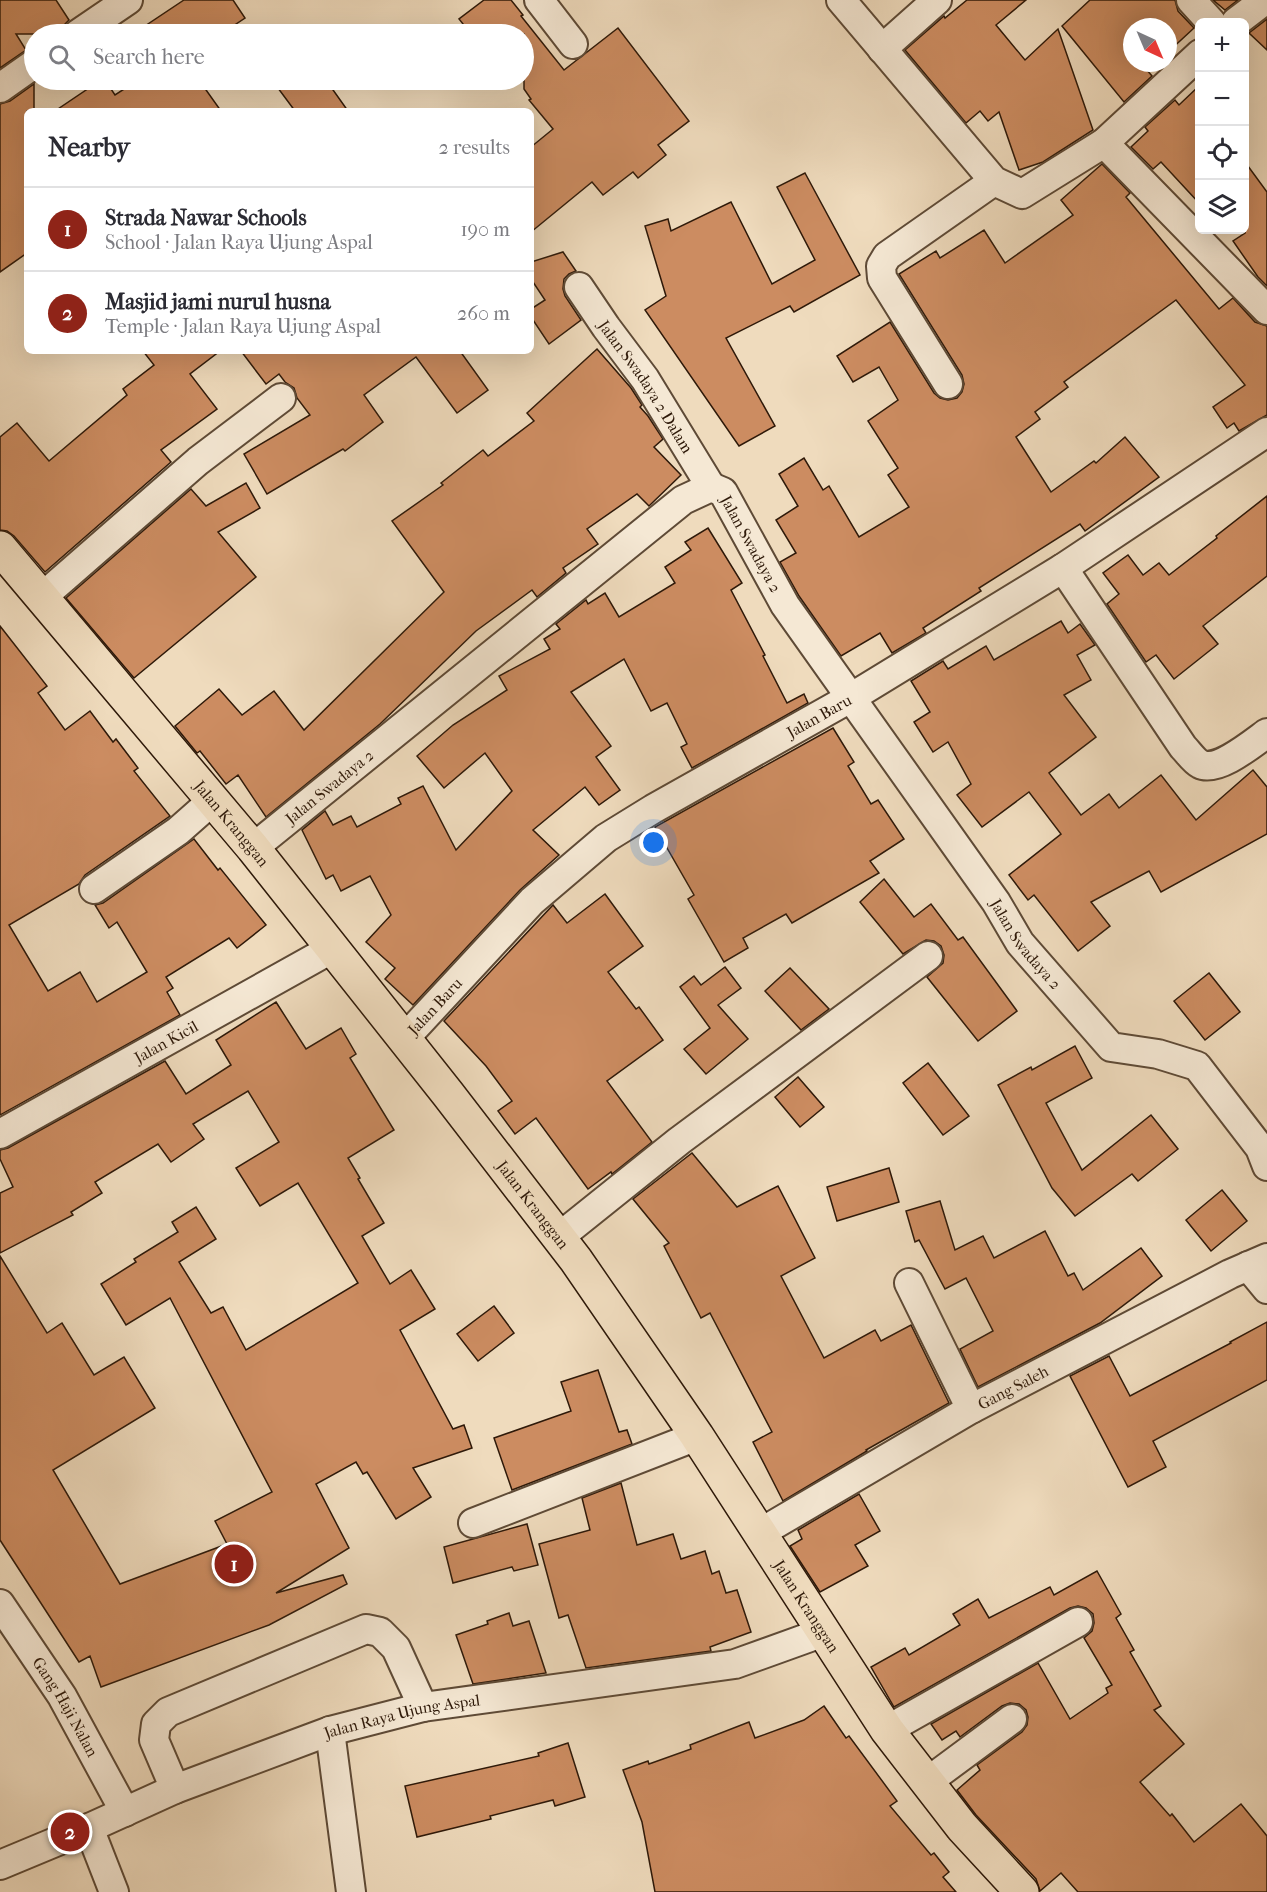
<!DOCTYPE html>
<meta charset="utf-8">
<style>
body{margin:0;font-family:"IM FELL French Canon",serif;background:#f7f7f7;color:#2b2b33}
.controls{position:absolute;right:18px;top:18px;display:grid;overflow:hidden;border-radius:9px;box-shadow:0 6px 24px #0002}
.controls button{width:54px;height:54px;display:grid;place-items:center;padding:0;border:0;border-bottom:2px solid #e1e1e2;background:#fff;color:#2b2b33;font:30px sans-serif}
.compass{position:absolute;left:1123px;top:18px;width:54px;height:54px;border-radius:50%;background:#fff;box-shadow:0 6px 24px #0002;rotate:136deg}
.you{position:absolute;left:654px;top:843px;width:21px;height:21px;margin:-15px;border:4px solid #fff;border-radius:50%;background:#1a73e8;box-shadow:0 0 0 9px #1a73e833}
.badge{display:grid;place-items:center;width:39px;height:39px;border-radius:50%;background:#8f2418;color:#fff;font-size:20px;font-weight:700}
.pin{position:absolute;translate:-50% -50%;border:3px solid #fff;box-shadow:0 2px 6px #0006}
.list{margin:0;padding:0;list-style:none}
h2{display:flex;justify-content:space-between;align-items:center;height:78px;margin:0;padding:0 24px;font-size:26px}
h2 small{font-size:20px;font-weight:400;color:#7c7c81}
.list li{display:grid;grid-template-columns:39px 1fr auto;gap:18px;align-items:center;box-sizing:border-box;height:84px;padding:0 24px;border-top:2px solid #e1e1e2}
.list b{display:block;font-size:22px;white-space:nowrap}
.list p{margin:0;font-size:20px;white-space:nowrap;color:#7c7c81}
.list em{font-size:20px;font-style:normal;color:#7c7c81}
.icon{flex:none;width:33px;height:33px;fill:none;stroke:currentColor;stroke-width:2;stroke-linecap:round;stroke-linejoin:round}
.map{position:relative;flex:none;width:1267px;height:1892px;overflow:hidden}
.search{position:absolute;background:#fff;box-shadow:0 6px 24px #0002;left:24px;top:24px;width:510px;height:66px;display:flex;align-items:center;gap:15px;box-sizing:border-box;padding:0 21px;border-radius:33px;color:#7c7c81;font-size:22px}
.panel{position:absolute;background:#fff;box-shadow:0 6px 24px #0002;left:24px;top:108px;width:510px;height:246px;border-radius:9px}
.map>svg:first-child{display:block}
</style>
<div class="map">
<svg width="1267" height="1892" viewBox="0 0 1267 1892">
<rect width="100%" height="100%" fill="#efdbbd"/>
<filter id="stains"><feTurbulence type="fractalNoise" baseFrequency=".00333" numOctaves="4"/><feColorMatrix values="0 0 0 0 .2 0 0 0 0 .09 0 0 0 0 .02 0 0 0 .5 -.17"/></filter>
<radialGradient id="worn" r=".72"><stop offset=".6" stop-color="#630" stop-opacity="0"/><stop offset="1" stop-color="#630" stop-opacity=".3"/></radialGradient>
<g fill="#cc8c61" stroke="#2e1909" stroke-width="1.5">
<polygon points="0,0 56,0 69,20 63,26 62,34 16,34 26,50 0,68"/>
<polygon points="184,0 233,0 245,18 221,34 133,34"/>
<polygon points="484,0 511,0 523,15 521,16 564,70 618,28 689,121 658,145 666,155 638,178 633,172 603,195 592,182 531,232 531,147 553,129 529,100 531,99 524,89 524,34 471,34 459,19"/>
<polygon points="967,0 1026,0 996,25 1025,60 1058,29 1093,130 1043,162 1019,170 999,112 988,121 980,111 966,123 905,50 944,16 945,18"/>
<polygon points="1090,0 1175,0 1178,11 1194,28 1168,52 1168,27 1132,27 1132,63 1156,63 1147,70 1152,76 1124,102 1062,26"/>
<polygon points="1213,0 1238,0 1225,10"/>
<polygon points="1267,19 1267,50 1249,33"/>
<polygon points="101,80 105,80 115,95 138,80 199,80 221,111 55,111"/>
<polygon points="272,80 326,80 348,111 295,111"/>
<polygon points="34,84 34,111 27,111 27,253 0,272 0,104 10,101"/>
<polygon points="1200,85 1200,204 1161,162 1153,169 1131,147 1148,131 1145,127 1175,100 1179,105"/>
<polygon points="1245,162 1267,192 1267,286 1258,277 1233,241 1245,233"/>
<polygon points="1102,164 1130,193 1126,197 1219,309 1233,298 1255,322 1267,326 1267,415 1239,431 1234,423 1227,428 1213,407 1245,385 1176,300 1064,382 1068,387 1035,412 1040,419 1016,437 1051,492 1094,461 1096,463 1125,437 1159,477 1085,531 1080,524 979,588 981,591 923,628 926,633 892,653 880,633 841,656 799,596 780,562 796,553 776,520 798,506 779,474 804,458 823,490 829,486 859,537 909,507 888,475 898,468 868,421 898,400 879,367 853,382 837,356 890,322 934,393 940,398 948,400 957,398 962,392 964,384 962,375 899,274 936,251 940,258 984,230 1005,263 1073,215 1061,200"/>
<polygon points="805,173 860,275 794,312 790,306 726,338 775,426 739,446 645,310 666,296 645,226 668,219 671,231 731,202 772,284 815,260 777,187"/>
<polygon points="563,252 576,271 569,274 564,279 563,289 565,296 581,320 549,344 531,317 531,309 545,300 531,279 531,262"/>
<polygon points="597,349 631,388 642,405 640,407 648,416 663,439 654,447 681,475 649,506 637,494 587,529 598,544 563,568 566,573 537,597 532,590 476,631 380,724 266,817 238,775 226,784 200,751 197,753 175,726 219,689 242,715 274,691 304,730 444,592 392,521 443,485 441,483 483,450 488,456 534,421 527,413"/>
<polygon points="143,351 220,351 190,374 217,409 161,450 171,462 45,572 14,536 7,531 0,530 0,437 17,423 49,461 127,395 123,389 154,365"/>
<polygon points="241,351 460,351 488,390 457,413 416,357 364,395 383,422 345,451 343,449 267,494 244,454 310,415 297,398 294,388 285,382 279,374 266,384"/>
<polygon points="246,483 260,508 218,532 256,577 134,678 66,598 191,489 206,506"/>
<polygon points="1267,496 1267,576 1203,626 1218,644 1174,679 1156,655 1146,662 1107,604 1119,594 1103,573 1128,555 1143,575 1159,563 1169,575 1217,538 1216,536"/>
<polygon points="708,528 742,583 731,590 765,655 763,656 787,703 804,694 808,703 692,768 681,747 687,744 667,703 651,711 624,659 571,692 611,746 596,757 620,790 599,805 585,787 533,830 559,855 520,890 413,1005 385,979 395,968 366,942 391,915 370,876 341,891 333,875 326,879 302,830 325,811 333,825 351,816 357,827 401,804 398,798 423,786 456,850 512,791 485,753 444,788 417,756 453,725 507,690 499,676 550,649 544,639 560,629 556,624 586,600 588,604 605,593 619,617 675,583 665,567 691,550 685,542"/>
<polygon points="1061,621 1068,633 1080,624 1095,645 1077,655 1091,680 1064,695 1096,737 1049,773 1081,815 1109,794 1119,808 1161,775 1196,820 1253,770 1267,787 1267,834 1161,892 1149,871 1091,902 1110,926 1078,951 1034,895 1028,900 1009,875 1061,834 1029,792 982,827 957,795 971,784 948,742 933,752 914,722 930,712 911,681 943,661 948,669 986,646 994,660"/>
<polygon points="0,626 47,686 38,693 65,730 90,711 113,742 116,739 138,768 134,771 170,816 85,875 79,884 9,925 48,991 80,972 97,1002 147,972 117,922 109,928 95,905 103,903 194,839 218,870 220,868 266,925 237,948 229,938 166,977 173,988 167,992 180,1015 0,1115"/>
<polygon points="833,728 854,762 848,766 871,804 878,800 904,839 870,861 879,873 792,923 786,914 743,938 748,948 724,962 688,899 694,895 655,827"/>
<polygon points="884,879 914,917 931,904 958,940 963,937 1017,1011 978,1041 927,977 943,963 944,955 941,946 934,941 926,940 903,954 860,902"/>
<polygon points="605,894 643,946 608,972 636,1009 639,1007 663,1040 607,1081 652,1142 612,1174 611,1172 588,1189 536,1118 515,1134 498,1111 512,1101 486,1066 444,1021 553,905 567,923"/>
<polygon points="725,967 741,988 718,1005 748,1039 706,1074 684,1049 710,1028 680,987 694,976 701,985"/>
<polygon points="790,968 829,1009 801,1030 765,991"/>
<polygon points="1209,973 1240,1012 1205,1040 1174,1001"/>
<polygon points="276,1002 306,1049 341,1028 356,1054 350,1058 394,1130 348,1158 360,1178 358,1179 384,1223 362,1236 390,1284 411,1270 435,1309 400,1330 453,1429 464,1425 472,1448 413,1468 431,1497 396,1519 367,1472 363,1474 356,1462 316,1484 349,1548 276,1593 343,1575 347,1584 269,1625 101,1687 90,1656 79,1662 0,1540 0,1256 47,1333 62,1323 94,1375 124,1357 155,1408 53,1470 120,1584 227,1544 215,1521 272,1492 170,1298 126,1325 101,1284 136,1262 134,1259 178,1232 172,1222 196,1207 216,1239 179,1262 211,1313 223,1307 246,1350 358,1283 298,1183 260,1206 236,1168 279,1142 248,1091 193,1124 204,1139 171,1162 158,1144 95,1182 102,1193 71,1212 73,1215 0,1253 0,1193 13,1187 0,1159 0,1150 8,1148 165,1061 186,1094 231,1065 216,1040"/>
<polygon points="1075,1046 1092,1078 1046,1103 1082,1170 1151,1115 1178,1149 1138,1181 1132,1174 1075,1216 1052,1188 998,1085 1031,1067 1032,1070"/>
<polygon points="928,1063 969,1116 943,1135 903,1083"/>
<polygon points="798,1077 824,1107 800,1127 775,1097"/>
<polygon points="692,1153 737,1207 778,1186 815,1258 781,1276 824,1358 875,1330 881,1341 911,1325 949,1403 866,1450 867,1451 783,1501 753,1442 772,1432 710,1313 701,1318 664,1246 669,1243 633,1199"/>
<polygon points="889,1168 899,1202 837,1221 827,1187"/>
<polygon points="1222,1190 1247,1221 1211,1251 1186,1220"/>
<polygon points="940,1201 955,1250 983,1236 994,1258 1045,1231 1068,1276 1074,1273 1083,1290 1141,1248 1162,1276 1100,1323 978,1387 960,1349 993,1331 966,1278 945,1289 919,1240 915,1242 906,1211"/>
<polygon points="494,1306 514,1333 478,1361 457,1334"/>
<polygon points="1267,1322 1267,1380 1153,1441 1166,1467 1128,1487 1070,1376 1109,1356 1130,1396 1231,1343 1230,1342"/>
<polygon points="598,1370 619,1432 627,1430 632,1444 512,1490 494,1438 571,1411 561,1382"/>
<polygon points="621,1483 637,1545 673,1534 681,1559 705,1551 712,1574 719,1571 726,1593 737,1590 751,1632 710,1647 711,1651 586,1668 568,1615 559,1618 539,1544 590,1530 582,1498"/>
<polygon points="859,1494 880,1531 855,1545 868,1566 820,1592 790,1546 802,1539 798,1530"/>
<polygon points="527,1524 538,1565 514,1571 512,1567 453,1583 444,1547"/>
<polygon points="1097,1571 1121,1614 1116,1618 1134,1650 1130,1652 1161,1706 1154,1710 1184,1744 1140,1782 1170,1816 1172,1814 1194,1842 1241,1804 1267,1836 1267,1892 1078,1892 1061,1873 1040,1891 1036,1879 976,1815 957,1790 980,1770 977,1765 1022,1732 1027,1725 1028,1717 1026,1710 1019,1704 1010,1703 1002,1706 960,1737 956,1731 942,1740 931,1724 1038,1663 1070,1719 1108,1693 1106,1688 1112,1685 1084,1638 1092,1631 1094,1623 1093,1614 1086,1608 1078,1606 1070,1608 894,1707 871,1667 905,1648 909,1655 960,1625 953,1614 978,1599 989,1618 1050,1587 1054,1595"/>
<polygon points="509,1613 513,1626 529,1621 546,1673 473,1684 456,1635 488,1624 487,1621"/>
<polygon points="824,1706 846,1738 849,1736 897,1801 890,1806 931,1855 934,1853 949,1872 943,1877 956,1892 655,1892 642,1822 623,1770 648,1761 649,1764 691,1749 690,1745 749,1722 755,1738 804,1720"/>
<polygon points="568,1743 585,1797 555,1806 553,1800 490,1816 491,1819 417,1837 405,1786 539,1756 538,1753"/>
</g>
<g fill="none" stroke-linecap="round" stroke-linejoin="round">
<defs>
<g id="minor">
<polyline points="539,0 573,44"/>
<polyline points="841,0 994,181 1022,194 1104,143 1200,54"/>
<polyline points="1191,0 1211,22"/>
<polyline points="1236,22 1265,0"/>
<polyline points="78,34 128,0"/>
<polyline points="882,49 937,0"/>
<polyline points="0,88 34,64"/>
<polyline points="1104,143 1267,310"/>
<path id="s1" d="M579 287 606 327 645 379 711 487"/>
<polyline points="948,384 882,278 881,266 887,256 994,181"/>
<path d="M1063 568 1183 747C1188 752 1194 761 1200 764 1217 773 1253 743 1267 733"/>
<polyline points="41,598 198,461 281,398"/>
<path id="s2" d="M253 848 683 500 711 487 723 492 785 605 996 902 1020 943 1111 1047 1158 1054 1197 1066 1260 1148 1267 1166"/>
<polyline points="94,889 178,831 212,801"/>
<path id="s3" d="M404 1039 532 901 606 838 653 809 852 697 1063 568 1267 432"/>
<path id="s4" d="M0 1134 333 948"/>
<polyline points="558,1238 679,1141 928,956"/>
<polyline points="1248,1266 1267,1289"/>
<polyline points="909,1283 971,1409"/>
<polyline points="473,1523 697,1436"/>
<path id="s5" d="M760 1533 971 1409 1230 1274 1267 1258"/>
<path id="s6" d="M0 1604 62 1696 125 1812"/>
<polyline points="887,1730 1078,1622"/>
<polyline points="330,1731 351,1892"/>
<polyline points="927,1782 1012,1719"/>
<polyline points="175,1789 154,1740 156,1724 168,1712 366,1629 380,1632 396,1648 423,1707"/>
<polyline points="89,1828 114,1892"/>
<path id="s7" d="M0 1865 89 1828 175 1789 330 1731 423 1707 735 1664 824 1632"/>
</g>
<g id="major">
<path id="s8" d="M0 548 253 848 448 1094 576 1260 697 1436 887 1730 962 1827 1022 1892"/>
</g>
</defs>
<use href="#minor" stroke="#5e4a36" stroke-width="32"/>
<use href="#major" stroke="#2e1909" stroke-width="36"/>
<use href="#minor" stroke="#f5e8d4" stroke-width="28"/>
<use href="#major" stroke="#efdbbd" stroke-width="33"/>
</g>
<g text-anchor="middle" stroke-width="6" stroke-linejoin="round" paint-order="stroke">
<g font-size="16" fill="#2e1909" stroke="#f5e8d4">
<text dy="6" stroke="none"><textPath href="#s1" startOffset="120">Jalan Swadaya 2 Dalam</textPath></text>
<text dy="6" stroke="none"><textPath href="#s2" startOffset="656">Jalan Swadaya 2</textPath></text>
<text dy="6" stroke="none"><textPath href="#s3" startOffset="531">Jalan Baru</textPath></text>
<text dy="6" stroke="none"><textPath href="#s2" startOffset="98">Jalan Swadaya 2</textPath></text>
<text dy="6" stroke="none"><textPath href="#s8" startOffset="360">Jalan Kranggan</textPath></text>
<text dy="6" stroke="none"><textPath href="#s2" startOffset="1142">Jalan Swadaya 2</textPath></text>
<text dy="6" stroke="none"><textPath href="#s3" startOffset="45">Jalan Baru</textPath></text>
<text dy="6" stroke="none"><textPath href="#s4" startOffset="190">Jalan Kicil</textPath></text>
<text dy="6" stroke="none"><textPath href="#s8" startOffset="846">Jalan Kranggan</textPath></text>
<text dy="6" stroke="none"><textPath href="#s5" startOffset="292">Gang Saleh</textPath></text>
<text dy="6" stroke="none"><textPath href="#s8" startOffset="1332">Jalan Kranggan</textPath></text>
<text dy="6" stroke="none"><textPath href="#s6" startOffset="122">Gang Haji Nalan</textPath></text>
<text dy="6" stroke="none"><textPath href="#s7" startOffset="430">Jalan Raya Ujung Aspal</textPath></text>
</g>
</g>
<rect width="100%" height="100%" filter="url(#stains)"/>
<rect width="100%" height="100%" fill="url(#worn)"/>
</svg>
<div class="controls">
<button>+</button>
<button>−</button>
<button><svg class="icon" aria-label="locate" viewBox="0 0 24 24"><circle cx="12" cy="12" r="6"/><path d="M12 2v4M12 18v4M2 12h4M18 12h4"/></svg></button>
<button><svg class="icon" aria-label="layers" viewBox="0 0 24 24"><path d="M12 4l9 5-9 5-9-5zM3 14l9 5 9-5"/></svg></button>
</div>
<svg class="compass" viewBox="-18 -18 36 36"><path d="M0-13l5 13h-10z" fill="#e53935"/><path d="M0 13l5-13h-10z" fill="#7c7c81"/></svg>
<div class="you"></div>
<div class="pin badge" style="left:234px;top:1564px">1</div>
<div class="pin badge" style="left:70px;top:1832px">2</div>
<div class="search"><svg class="icon" aria-label="search" viewBox="0 0 24 24"><circle cx="10" cy="10" r="6"/><path d="M15 15l6 6"/></svg>Search here</div>
<section class="panel">
<h2>Nearby<small>2 results</small></h2>
<ul class="list">
<li><span class="badge">1</span><div><b>Strada Nawar Schools</b><p>School · Jalan Raya Ujung Aspal</p></div><em>190 m</em></li>
<li><span class="badge">2</span><div><b>Masjid jami nurul husna</b><p>Temple · Jalan Raya Ujung Aspal</p></div><em>260 m</em></li>
</ul>
</section>
</div>
